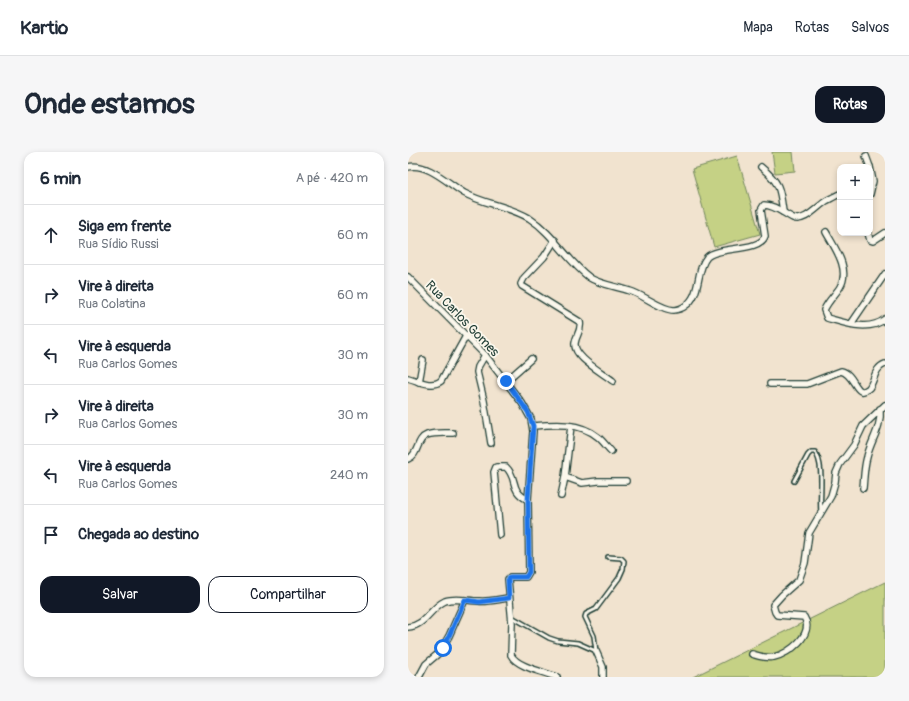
<!DOCTYPE html>
<html lang="pt">
<meta charset="utf-8">
<style>
body{margin:0;font-family:Pangolin,sans-serif;background:#f6f6f7;color:#1f2937}
.controls{position:absolute;right:12px;top:12px;display:grid;overflow:hidden;border-radius:8px;box-shadow:0 2px 6px #0003}
.controls button{width:36px;height:36px;display:grid;place-items:center;padding:0;border:0;border-bottom:1px solid #e0e1e3;background:#fff;color:#1f2937;font:20px sans-serif}
.stop{position:absolute;width:12px;height:12px;margin:-9px;border:3px solid #1a73e8;border-radius:50%;background:#fff}
.stop.end{background:#1a73e8;border-color:#fff;box-shadow:0 1px 4px #0008}
.list{margin:0;padding:0;list-style:none}
h2{display:flex;justify-content:space-between;align-items:center;height:52px;margin:0;padding:0 16px;font-size:17px}
h2 small{font-size:13px;font-weight:400;color:#747a83}
.list li{display:grid;grid-template-columns:26px 1fr auto;gap:12px;align-items:center;box-sizing:border-box;height:60px;padding:0 16px;border-top:1px solid #e0e1e3}
.list b{display:block;font-size:15px;white-space:nowrap}
.list p{margin:0;font-size:13px;white-space:nowrap;color:#747a83}
.list em{font-size:13px;font-style:normal;color:#747a83}
.actions{display:flex;gap:8px;padding:12px 16px}
.actions a{flex:1;padding:9px 0;border:1px solid #111827;border-radius:12px;text-align:center;font-size:14px;color:#111827}
.actions .main{background:#111827;color:#fff}
.icon{flex:none;width:22px;height:22px;fill:none;stroke:currentColor;stroke-width:2;stroke-linecap:round;stroke-linejoin:round}
.map{position:relative;flex:none;width:477px;height:525px;overflow:hidden;border-radius:12px}
header{display:flex;align-items:center;gap:24px;box-sizing:border-box;height:56px;padding:0 20px;background:#fff;border-bottom:1px solid #e0e1e3}
header strong{font-size:19px}
nav{display:flex;gap:22px;margin-inline-start:auto;font-size:14px}
.intro{display:flex;align-items:center;justify-content:space-between;box-sizing:border-box;height:96px;padding:0 24px}
h1{margin:0;font-size:28px}
.button{padding:10px 18px;border-radius:12px;background:#111827;color:#fff;font-size:14px;font-weight:700}
main{display:flex;gap:24px;padding:0 24px}
aside{flex:1;background:#fff;border-radius:12px;box-shadow:0 2px 6px #0003}
.map>svg:first-child{display:block}
</style>
<header>
<strong>Kartio</strong>
<nav><a>Mapa</a><a>Rotas</a><a>Salvos</a></nav>
</header>
<div class="intro"><h1>Onde estamos</h1><a class="button">Rotas</a></div>
<main>
<aside>
<h2>6 min<small>A pé · 420 m</small></h2>
<ul class="list">
<li><svg class="icon" aria-label="ahead" viewBox="0 0 24 24"><path d="M12 20V5M6 11l6-6 6 6"/></svg><div><b>Siga em frente</b><p>Rua Sídio Russi</p></div><em>60 m</em></li>
<li><svg class="icon" aria-label="right" viewBox="0 0 24 24"><path d="M7 20v-9h11M14 6l5 5-5 5"/></svg><div><b>Vire à direita</b><p>Rua Colatina</p></div><em>60 m</em></li>
<li><svg class="icon" aria-label="left" viewBox="0 0 24 24"><path d="M17 20v-9H6M10 6l-5 5 5 5"/></svg><div><b>Vire à esquerda</b><p>Rua Carlos Gomes</p></div><em>30 m</em></li>
<li><svg class="icon" aria-label="right" viewBox="0 0 24 24"><path d="M7 20v-9h11M14 6l5 5-5 5"/></svg><div><b>Vire à direita</b><p>Rua Carlos Gomes</p></div><em>30 m</em></li>
<li><svg class="icon" aria-label="left" viewBox="0 0 24 24"><path d="M17 20v-9H6M10 6l-5 5 5 5"/></svg><div><b>Vire à esquerda</b><p>Rua Carlos Gomes</p></div><em>240 m</em></li>
<li><svg class="icon" aria-label="arrive" viewBox="0 0 24 24"><path d="M6 21V4h12l-3 4 3 4H6"/></svg><div><b>Chegada ao destino</b></div></li>
</ul>
<div class="actions"><a class="main">Salvar</a><a>Compartilhar</a></div>
</aside>
<div class="map">
<svg width="477" height="525" viewBox="0 0 477 525">
<rect width="100%" height="100%" fill="#f1e3cf"/>
<filter id="ink" filterUnits="userSpaceOnUse"><feTurbulence type="fractalNoise" baseFrequency=".025" numOctaves="2"/><feDisplacementMap in="SourceGraphic" scale="8" xChannelSelector="R" yChannelSelector="G"/><feConvolveMatrix kernelMatrix="1 2 1 2 8 2 1 2 1" color-interpolation-filters="sRGB"/></filter>
<g filter="url(#ink)">
<g fill="#c5d185" stroke="#72875c">
<polygon points="364,0 385,0 387,19 367,21"/>
<polygon points="329,4 352,82 306,95 284,17"/>
<polygon points="477,430 477,525 285,525"/>
</g>
<g fill="none" stroke-linecap="round" stroke-linejoin="round">
<defs>
<g id="service">
<path d="M386 329 400 303 403 300H407C417 313 411 344 413 360"/>
<polyline points="104,465 141,486 150,489 170,491 188,499 186,484 177,465 178,462 188,457 211,426 215,417 216,409 213,406 200,405"/>
</g>
<g id="minor">
<polyline points="458,4 462,15"/>
<path d="M0 15C19 10 41 32 56 41 76 52 101 54 121 66 146 82 159 109 182 126 191 132 211 135 222 139 236 143 253 158 266 158 269 158 275 156 277 154 294 143 287 119 299 105 310 94 352 100 357 84L353 58 356 53C367 53 376 62 385 66 396 71 409 55 418 49 422 47 427 44 432 42"/>
<path d="M353 15C372 31 372 36 375 60"/>
<polyline points="462,15 465,29 462,42"/>
<path d="M418 80C426 95 443 117 432 135 427 143 420 149 416 158L419 166C437 171 461 180 477 167"/>
<polyline points="460,81 462,88 465,89 477,81"/>
<path d="M147 88 136 105 116 126 113 132 114 134 172 170C174 178 168 183 167 191 165 205 194 220 205 229"/>
<path d="M0 125 77 203 114 251 123 267 125 279 120 348 121 420 118 425H102L100 427 104 471 103 503C109 515 136 520 149 525"/>
<polyline points="443,172 477,122"/>
<polyline points="77,203 70,215 69,220 76,249 83,291"/>
<path d="M0 226C11 229 23 236 33 229L58 184"/>
<polyline points="98,229 123,207"/>
<polyline points="11,230 15,208"/>
<path d="M362 232H399L433 219C448 222 447 248 461 236 467 228 466 216 477 212"/>
<path d="M125 274C147 272 172 270 190 285 195 289 199 295 203 299"/>
<path d="M0 307C11 303 8 287 19 283 27 280 37 281 45 281"/>
<polyline points="157,325 174,331 190,329 218,329"/>
<path d="M455 336C456 326 456 315 459 305 463 288 474 275 472 257"/>
<polyline points="153,344 157,325 163,274"/>
<path d="M92 383 86 320 88 315H98C111 328 100 337 120 348"/>
<path d="M0 475C17 474 22 456 37 449 47 445 60 449 71 449 81 450 91 447 101 446"/>
<polyline points="188,499 195,515 195,525"/>
<path d="M344 502C351 504 359 507 366 505 381 502 407 482 396 465L369 463 367 460 365 453 374 443 391 428 397 411 401 381 423 344 427 330 428 321 432 312 446 293 455 274 477 253"/>
<polyline points="11,525 18,512 31,501 41,484 57,448"/>
</g>
</defs>
<use href="#service" stroke="#1f3d34" stroke-width="6"/>
<use href="#minor" stroke="#1f3d34" stroke-width="8"/>
<use href="#service" stroke="#fbf7ec" stroke-width="3"/>
<use href="#minor" stroke="#fbf7ec" stroke-width="5.5"/>
</g>
</g>
<g fill="none" stroke-linecap="round" stroke-linejoin="round" filter="url(#ink)">
<polyline stroke="#1a73e8" stroke-width="5" points="35,496 41,484 57,448 71,450 101,446 100,427 102,425 118,425 121,420 120,348 125,274 120,260 98,229"/>
</g>
<g text-anchor="middle" stroke-width="3.5" stroke-linejoin="round" paint-order="stroke">
<g font-size="13" fill="#1f3d34" stroke="#fbf7ec">
<text transform="translate(55 166) rotate(46)" y="5">Rua Carlos Gomes</text>
</g>
</g>
</svg>
<div class="controls">
<button>+</button>
<button>−</button>
</div>
<div class="stop" style="left:35px;top:496px"></div>
<div class="stop end" style="left:98px;top:229px"></div>
</div>
</main>
